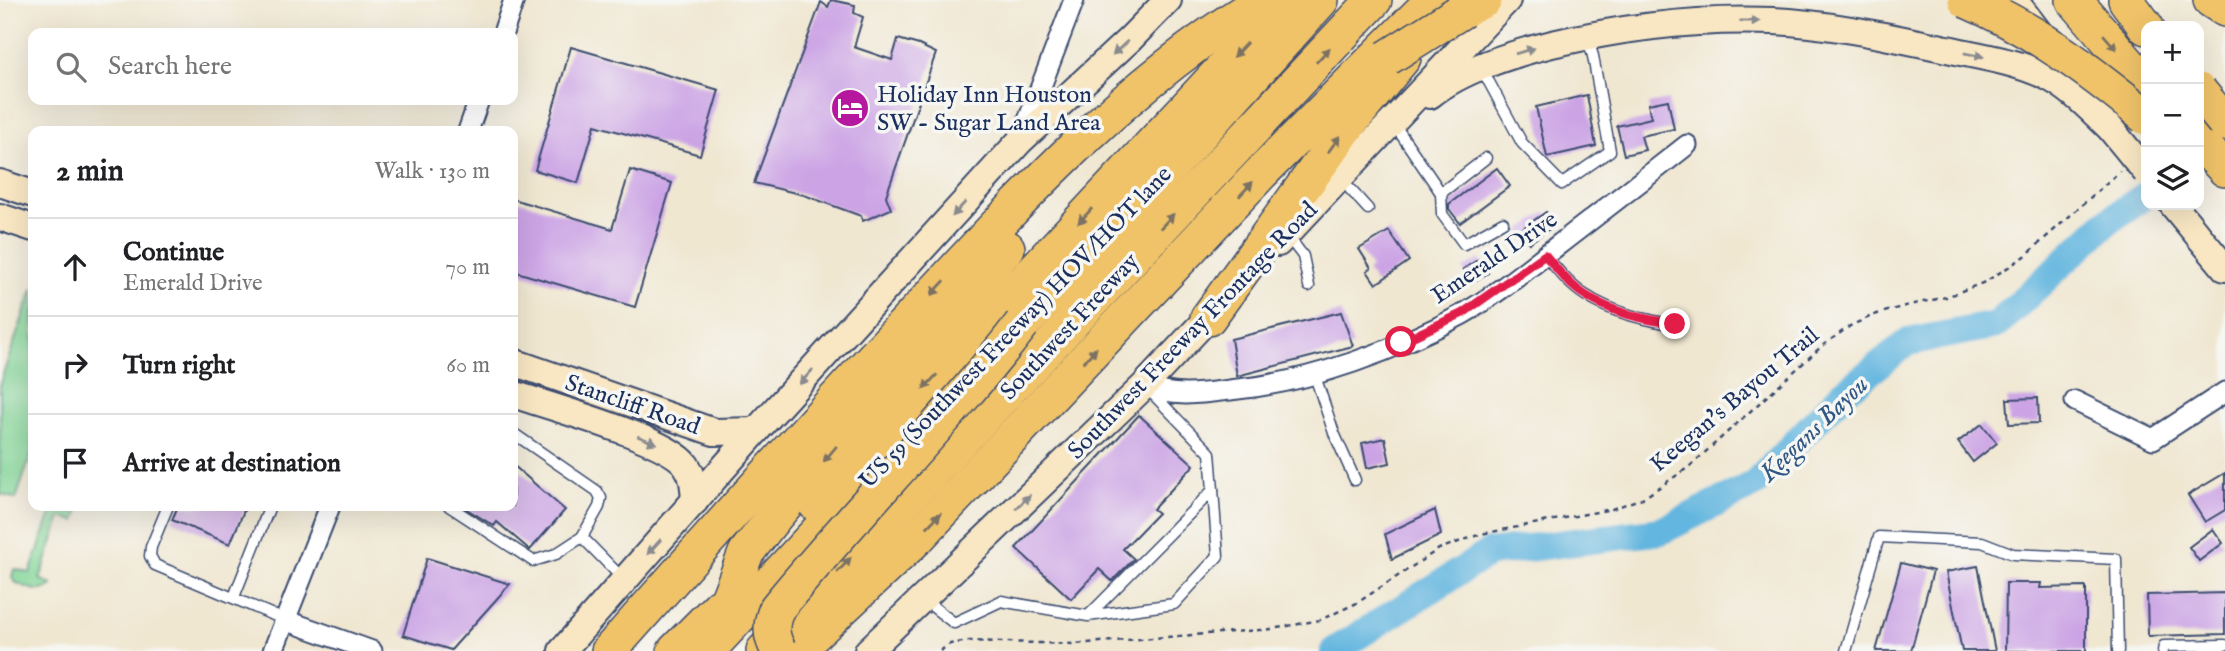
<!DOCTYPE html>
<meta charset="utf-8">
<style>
body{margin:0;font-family:"IM FELL English",serif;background:#f2f2f2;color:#202124}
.controls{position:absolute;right:21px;top:21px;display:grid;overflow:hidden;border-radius:14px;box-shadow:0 7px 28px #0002}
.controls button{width:63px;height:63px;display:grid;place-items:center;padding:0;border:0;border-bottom:2px solid #e0e0e0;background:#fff;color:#202124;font:35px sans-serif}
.stop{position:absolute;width:21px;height:21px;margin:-16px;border:5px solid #e11d48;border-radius:50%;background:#fff}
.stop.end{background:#e11d48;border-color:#fff;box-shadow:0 2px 7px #0008}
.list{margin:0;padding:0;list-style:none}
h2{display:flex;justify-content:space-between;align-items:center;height:91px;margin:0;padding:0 28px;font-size:30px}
h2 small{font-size:23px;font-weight:400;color:#757577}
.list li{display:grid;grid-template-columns:46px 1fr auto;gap:21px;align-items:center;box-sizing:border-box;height:98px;padding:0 28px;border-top:2px solid #e0e0e0}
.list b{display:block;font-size:26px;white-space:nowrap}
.list p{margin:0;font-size:23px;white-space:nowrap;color:#757577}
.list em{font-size:23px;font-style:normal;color:#757577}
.icon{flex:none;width:38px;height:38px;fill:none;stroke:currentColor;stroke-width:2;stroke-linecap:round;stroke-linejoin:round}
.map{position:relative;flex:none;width:2225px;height:651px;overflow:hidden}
.search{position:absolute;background:#fff;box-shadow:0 7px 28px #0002;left:28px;top:28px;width:490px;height:77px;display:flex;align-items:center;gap:18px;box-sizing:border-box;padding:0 24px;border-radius:14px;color:#757577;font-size:26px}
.panel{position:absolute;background:#fff;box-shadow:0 7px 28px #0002;left:28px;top:126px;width:490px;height:385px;border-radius:14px}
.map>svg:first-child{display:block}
</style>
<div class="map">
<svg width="2225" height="651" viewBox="0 0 2225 651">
<rect width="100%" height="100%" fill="#f6f6f2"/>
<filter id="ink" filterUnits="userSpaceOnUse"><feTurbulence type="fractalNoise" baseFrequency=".0143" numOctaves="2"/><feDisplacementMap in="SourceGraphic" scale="14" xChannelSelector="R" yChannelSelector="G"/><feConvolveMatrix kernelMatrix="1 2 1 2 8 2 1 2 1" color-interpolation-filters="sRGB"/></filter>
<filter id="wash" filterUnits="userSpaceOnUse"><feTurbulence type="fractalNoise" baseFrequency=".00686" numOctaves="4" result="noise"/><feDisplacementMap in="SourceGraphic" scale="28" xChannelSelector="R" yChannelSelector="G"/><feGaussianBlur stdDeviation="1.57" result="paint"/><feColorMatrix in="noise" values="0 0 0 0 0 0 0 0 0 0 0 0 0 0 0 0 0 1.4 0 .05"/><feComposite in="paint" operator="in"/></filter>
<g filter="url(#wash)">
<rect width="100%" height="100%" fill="#f0e7d1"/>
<g fill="#84d698" stroke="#50827b" stroke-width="2">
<polygon points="33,288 33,449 16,499 0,494 0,383"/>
<path d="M37 506H80L75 521 61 517 40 579 52 585C40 595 28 588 15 582L12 577 14 569 30 573 51 513 36 508Z"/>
</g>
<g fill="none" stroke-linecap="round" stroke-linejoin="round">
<polyline stroke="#64b6df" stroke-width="28" points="1334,651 1489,553 1661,531 1755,484 1843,393 1908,342 1996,325 2107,222 2146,195"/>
</g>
<g id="blocks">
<g fill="#cca4e5">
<polygon points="831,0 855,5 854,13 863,17 854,47 892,60 898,39 919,45 936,53 886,196 891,209 863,221 861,216 804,195 754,183 821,2 828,7"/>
<polygon points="571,47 719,90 700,155 595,125 578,183 535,170"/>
<polygon points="1587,95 1596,146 1547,157 1536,107"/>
<polygon points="1668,100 1674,129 1641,136 1645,150 1624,155 1617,126 1651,118 1648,104"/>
<polygon points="1497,168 1510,186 1460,223 1449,209 1449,204"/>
<polygon points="630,170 672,183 635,307 513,271 513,199 612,229"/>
<polygon points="1546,212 1555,225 1529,243 1520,230"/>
<polygon points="1389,231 1409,261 1376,284 1367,271 1371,268 1359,249"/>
<polygon points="1479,259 1488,273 1471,283 1463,269"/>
<polygon points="1341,312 1353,346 1237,376 1231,339"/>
<polygon points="2038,398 2039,423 2009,424 2007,399"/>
<polygon points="1139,415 1194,465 1153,509 1158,513 1123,549 1134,559 1112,581 1099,569 1071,599 1016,548"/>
<polygon points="1982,424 1997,443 1973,462 1958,442"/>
<polygon points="1385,438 1390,463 1367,468 1362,443"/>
<polygon points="513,465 565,510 530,550 497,522 494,526 462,506 513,506"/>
<polygon points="2225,473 2225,510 2205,522 2188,495"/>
<polygon points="178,506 246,506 230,544 172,520"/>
<polygon points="1435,510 1441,535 1392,559 1385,534"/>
<polygon points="2213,529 2223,543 2199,561 2189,547"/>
<polygon points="427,558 510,584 451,650 403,635"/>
<polygon points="1901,563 1933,571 1911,651 1876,651"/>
<polygon points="1978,566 1995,651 1962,651 1946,572"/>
<polygon points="2006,583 2041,583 2040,588 2086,587 2086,651 2005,651"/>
<polygon points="2225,593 2225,634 2148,636 2147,595"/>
</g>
</g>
</g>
<g filter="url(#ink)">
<use href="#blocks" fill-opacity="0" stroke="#3b4b6f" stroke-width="2"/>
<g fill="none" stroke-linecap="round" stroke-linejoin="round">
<defs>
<g id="lane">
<polyline points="1479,69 1489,82 1522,143 1562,184 1610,151 1593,56 1587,37"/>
<polyline points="1394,124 1441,193 1442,214 1464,244 1503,222"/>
<polyline points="1340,178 1368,209"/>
<polyline points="1441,193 1486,158"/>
<polyline points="1287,235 1303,256 1309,286"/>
<path d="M1545 255C1557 269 1569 285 1585 295 1612 313 1643 319 1675 325"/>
<polyline points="1315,376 1334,433 1355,480"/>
<polyline points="1150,391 1210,453 1213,490"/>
<polyline points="168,506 151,547 150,556 155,565 285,620"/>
<polyline points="449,506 533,561 556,554 582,537 599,507 601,498 597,491 513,433"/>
<polyline points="582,537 624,580"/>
<polyline points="234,597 270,506"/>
<polyline points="923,599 954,623 1001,601 1088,616 1174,604 1218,556 1213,490 1088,616"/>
<polyline points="1846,651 1879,537 1982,542 2013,554 2116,559 2118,651"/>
<polyline points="2163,651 2164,646 2225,645"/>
</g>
<g id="street">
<polyline points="503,33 514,0"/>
<polyline points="468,131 479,100"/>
<polyline points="1022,136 1074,0"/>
<path d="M1144 386C1176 399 1205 393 1238 389 1311 382 1399 349 1463 314 1496 295 1527 269 1557 246 1601 212 1644 179 1687 145"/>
<polyline points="2075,401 2153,439 2225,392"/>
<polyline points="285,620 372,651"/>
<polyline points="273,651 330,506"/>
</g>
<g id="secondary">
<polyline points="2014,0 2040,34"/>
<path d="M1430 95C1462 69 1513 54 1552 44 1624 27 1699 18 1774 21 1832 24 1890 37 1947 49 1979 56 2014 61 2044 75 2070 87 2090 109 2110 128"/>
<polyline points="0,183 33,194"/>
<polyline points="2173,205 2225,268"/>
<polyline points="0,217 33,228"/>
<polyline points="1278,243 1507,0"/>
<polyline points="513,362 714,432 756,431"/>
<path d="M513 394C548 406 668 439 686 465 694 476 694 488 695 501"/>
<polyline points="562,651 756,431 1020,141 1131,38 1168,0"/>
<polyline points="868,651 1144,386 1221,304"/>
</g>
<g id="highway">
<polyline points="2074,0 2146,84"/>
<polyline points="2126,0 2146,27"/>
<polyline points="2211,0 2225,9"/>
<polyline points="1463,10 1484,0"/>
<polyline points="2199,141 2225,169"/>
<polyline points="1208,318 1348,125 1403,58"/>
<polyline points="1000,347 1105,239 1321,0"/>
<polyline points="816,504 1287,0"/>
<polyline points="729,597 746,553 775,516 1007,248"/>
<path d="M609 651C711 536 813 422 918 310 1022 197 1130 80 1263 0"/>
<polyline points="675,651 718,608"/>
<polyline points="707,651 854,493"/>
<polyline points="764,651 1374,0"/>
<polyline points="796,651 919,536 1261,173 1433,0"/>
</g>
</defs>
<use href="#lane" stroke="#3b4b6f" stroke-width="13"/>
<use href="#street" stroke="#3b4b6f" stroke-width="23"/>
<use href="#secondary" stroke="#3b4b6f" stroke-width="30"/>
<use href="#highway" stroke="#3b4b6f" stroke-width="38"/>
<polyline stroke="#3b4b6f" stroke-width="2.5" stroke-dasharray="5 5" stroke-linecap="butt" points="940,651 950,644 969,641 1073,644 1272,629 1320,620 1357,603 1439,549 1481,534 1612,509 1645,497 1689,467 1822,346 1850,326 1874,315 1905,306 1946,297 1985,282 2024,257 2120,171"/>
<use href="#lane" stroke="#fff" stroke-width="10"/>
<use href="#street" stroke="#fff" stroke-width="19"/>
<use href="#secondary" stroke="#f9e7c3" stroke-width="26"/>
<use href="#highway" stroke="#f0c369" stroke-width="35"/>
<defs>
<polyline id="secondary-bridge" points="2110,128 2146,172"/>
<g id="highway-bridge">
<path d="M1966 0C2032 28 2091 71 2146 117"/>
<polyline points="1387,58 1463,10"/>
<polyline points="2199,91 2225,123"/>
<path d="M779 651C770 636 770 624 777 608 856 511 946 423 1022 324"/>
</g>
</defs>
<use href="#secondary-bridge" stroke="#3b4b6f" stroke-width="30" stroke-linecap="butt"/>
<use href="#highway-bridge" stroke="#3b4b6f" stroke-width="38" stroke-linecap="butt"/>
<use href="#secondary-bridge" stroke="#f9e7c3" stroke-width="26"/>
<use href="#highway-bridge" stroke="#f0c369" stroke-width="35"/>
</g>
<defs><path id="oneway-solid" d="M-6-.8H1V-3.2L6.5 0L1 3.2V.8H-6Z" transform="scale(1.75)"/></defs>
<g fill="#8a8b90">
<use href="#oneway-solid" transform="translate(1750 21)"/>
<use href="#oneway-solid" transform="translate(1120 48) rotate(137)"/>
<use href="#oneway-solid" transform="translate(1525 51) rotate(-16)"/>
<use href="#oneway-solid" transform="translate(1974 55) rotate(12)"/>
<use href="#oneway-solid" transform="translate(959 209) rotate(132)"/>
<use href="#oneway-solid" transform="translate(806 377) rotate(132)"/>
<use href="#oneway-solid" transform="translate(647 440) rotate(22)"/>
<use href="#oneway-solid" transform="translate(1023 502) rotate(-44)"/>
<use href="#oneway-solid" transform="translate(654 547) rotate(132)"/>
</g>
<g fill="#7b7263">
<use href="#oneway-solid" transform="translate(2110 42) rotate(49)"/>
<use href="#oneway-solid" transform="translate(1240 50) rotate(133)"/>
<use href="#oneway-solid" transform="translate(1323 55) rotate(-47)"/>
<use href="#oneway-solid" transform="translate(1334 144) rotate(-54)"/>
<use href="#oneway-solid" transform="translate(1246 189) rotate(-47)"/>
<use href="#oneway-solid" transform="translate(1085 216) rotate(133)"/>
<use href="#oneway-solid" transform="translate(1167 221) rotate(-47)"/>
<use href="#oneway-solid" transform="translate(938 288) rotate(133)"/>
<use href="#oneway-solid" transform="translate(1090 355) rotate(-47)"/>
<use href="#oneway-solid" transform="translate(930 382) rotate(133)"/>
<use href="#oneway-solid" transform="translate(830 454) rotate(130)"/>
<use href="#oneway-solid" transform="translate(934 520) rotate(-46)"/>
<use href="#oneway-solid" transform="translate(844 565) rotate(-47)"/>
</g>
</g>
<g fill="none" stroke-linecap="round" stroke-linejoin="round" filter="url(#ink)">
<path stroke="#e11d48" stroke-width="9" d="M1401 342 1463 313 1545 255C1557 269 1569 285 1585 295 1612 313 1643 319 1675 324"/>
</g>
<defs>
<symbol id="hotel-disc" viewBox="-11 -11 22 22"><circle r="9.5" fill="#b5179e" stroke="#f6f6f2"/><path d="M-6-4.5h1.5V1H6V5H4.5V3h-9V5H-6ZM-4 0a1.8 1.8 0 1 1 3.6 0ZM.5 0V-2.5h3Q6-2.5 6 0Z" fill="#fff"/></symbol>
</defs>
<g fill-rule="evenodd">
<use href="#hotel-disc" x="828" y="86" width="44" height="44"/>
</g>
<g text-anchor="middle" stroke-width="7" stroke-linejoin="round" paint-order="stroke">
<g font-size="24" fill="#1b2f5e" stroke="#f6f6f2" text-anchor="start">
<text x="877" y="102">Holiday Inn Houston<tspan x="877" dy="28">SW - Sugar Land Area</tspan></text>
</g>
<g font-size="24" fill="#1b2f5e" stroke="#f6f6f2">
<text transform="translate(1494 257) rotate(-34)" y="8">Emerald Drive</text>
<text transform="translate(1069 326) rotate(-47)" y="8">Southwest Freeway</text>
<text transform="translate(1015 327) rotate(-46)" y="8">US 59 (Southwest Freeway) HOV/HOT lane</text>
<text transform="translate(1192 330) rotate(-46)" y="8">Southwest Freeway Frontage Road</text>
<text transform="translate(1734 399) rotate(-40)" y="8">Keegan's Bayou Trail</text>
<text transform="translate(633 404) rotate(19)" y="8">Stancliff Road</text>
</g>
<g font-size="26" font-style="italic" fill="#315885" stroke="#f6f6f2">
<text transform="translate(1813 428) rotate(-44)" y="9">Keegans Bayou</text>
</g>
</g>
</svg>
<div class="controls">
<button>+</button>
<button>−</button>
<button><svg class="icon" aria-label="layers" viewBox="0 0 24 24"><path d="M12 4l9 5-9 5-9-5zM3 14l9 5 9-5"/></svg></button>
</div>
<div class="stop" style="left:1401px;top:342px"></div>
<div class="stop end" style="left:1675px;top:324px"></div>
<div class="search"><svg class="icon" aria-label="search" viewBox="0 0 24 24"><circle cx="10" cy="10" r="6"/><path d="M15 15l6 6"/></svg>Search here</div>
<section class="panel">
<h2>2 min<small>Walk · 130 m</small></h2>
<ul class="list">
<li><svg class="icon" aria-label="ahead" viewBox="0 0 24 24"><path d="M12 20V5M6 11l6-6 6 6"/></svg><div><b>Continue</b><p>Emerald Drive</p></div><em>70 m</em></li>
<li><svg class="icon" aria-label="right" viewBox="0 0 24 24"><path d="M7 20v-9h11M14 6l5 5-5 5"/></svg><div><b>Turn right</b></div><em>60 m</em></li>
<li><svg class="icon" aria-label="arrive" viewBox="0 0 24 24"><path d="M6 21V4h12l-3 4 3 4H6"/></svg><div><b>Arrive at destination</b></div></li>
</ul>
</section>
</div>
